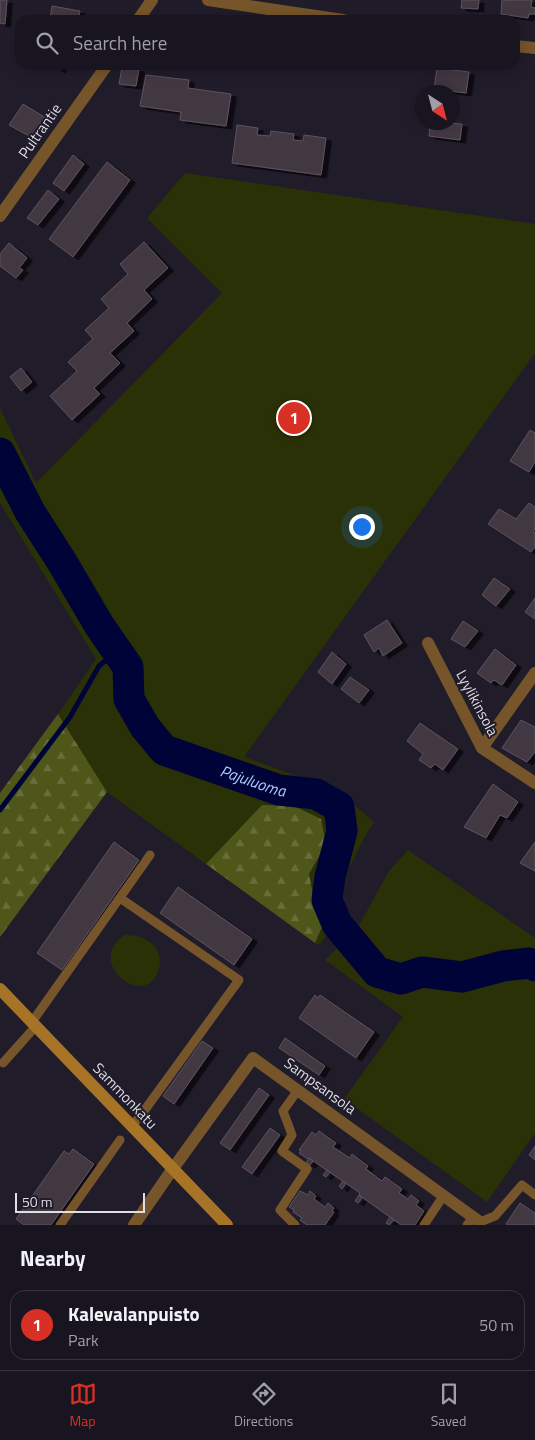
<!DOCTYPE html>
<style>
body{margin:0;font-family:"Titillium Web",sans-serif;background:#25222d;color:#f1f3f6}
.compass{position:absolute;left:415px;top:85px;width:45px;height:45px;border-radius:50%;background:#181520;box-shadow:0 2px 12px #0003;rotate:144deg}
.scale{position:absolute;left:15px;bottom:12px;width:130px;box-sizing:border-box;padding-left:5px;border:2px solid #dfdde6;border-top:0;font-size:14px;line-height:18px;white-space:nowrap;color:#dfdde6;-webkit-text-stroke:4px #201c2a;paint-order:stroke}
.you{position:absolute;left:361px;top:526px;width:18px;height:18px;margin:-12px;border:4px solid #fff;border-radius:50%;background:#1a73e8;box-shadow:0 0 0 8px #1a73e833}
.badge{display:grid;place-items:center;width:32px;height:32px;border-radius:50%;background:#d93025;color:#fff;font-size:16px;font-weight:700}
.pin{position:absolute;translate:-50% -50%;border:2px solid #fff;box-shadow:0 1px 5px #0006}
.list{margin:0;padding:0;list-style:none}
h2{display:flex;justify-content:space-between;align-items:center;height:65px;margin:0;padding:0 20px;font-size:21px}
h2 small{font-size:16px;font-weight:400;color:#9f9fa5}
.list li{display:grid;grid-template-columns:32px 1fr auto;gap:15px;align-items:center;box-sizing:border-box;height:70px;margin:0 10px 10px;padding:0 10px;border:1px solid #36343e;border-radius:15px}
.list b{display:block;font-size:19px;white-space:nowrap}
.list p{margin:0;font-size:16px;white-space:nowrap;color:#9f9fa5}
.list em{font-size:16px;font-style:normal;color:#9f9fa5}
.icon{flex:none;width:28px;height:28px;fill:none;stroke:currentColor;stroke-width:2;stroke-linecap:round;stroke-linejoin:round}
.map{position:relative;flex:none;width:535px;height:1225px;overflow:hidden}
.search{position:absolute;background:#181520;box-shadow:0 2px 12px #0003;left:15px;right:15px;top:15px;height:55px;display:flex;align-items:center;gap:12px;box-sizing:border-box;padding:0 18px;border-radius:15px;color:#9f9fa5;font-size:19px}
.sheet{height:145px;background:#181520}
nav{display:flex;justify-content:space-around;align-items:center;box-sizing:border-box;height:70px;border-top:1px solid #36343e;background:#181520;font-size:14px;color:#9f9fa5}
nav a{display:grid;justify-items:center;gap:2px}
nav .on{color:#d93025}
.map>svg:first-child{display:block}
</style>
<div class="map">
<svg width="535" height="1225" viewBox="0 0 535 1225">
<defs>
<pattern id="forest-firs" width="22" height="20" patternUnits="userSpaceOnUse" patternTransform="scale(1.25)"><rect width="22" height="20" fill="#4e561a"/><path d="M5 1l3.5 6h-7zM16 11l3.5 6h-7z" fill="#676e3b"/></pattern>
<filter id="shadow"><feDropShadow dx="5.5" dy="3" stdDeviation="0" flood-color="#0009"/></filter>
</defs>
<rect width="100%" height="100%" fill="#201c2a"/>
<g fill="#2b3106">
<polygon points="185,173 535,224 535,353 244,757 336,790 374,822 362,842 349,868 344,888 343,916 319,945 315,943 323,925 315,904 309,874 326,844 262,805 206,864 107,792 58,714 96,659 0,503 0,408 36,483 222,293 147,218"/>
<polygon points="408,850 535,938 535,1133 487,1202 344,1099 403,1017 325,960 357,929 389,871"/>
<path d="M125 935C144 934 165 947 159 969 145 1013 83 961 125 935Z"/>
</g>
<g fill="url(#forest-firs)">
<polygon points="58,714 107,792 0,937 0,793"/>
<polygon points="262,805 294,806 321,819 326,844 309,874 315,904 323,925 315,943 206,864"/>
</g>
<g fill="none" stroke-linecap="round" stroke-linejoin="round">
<polyline stroke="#000338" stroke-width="5" points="0,810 70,717 99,666 117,651"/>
<path stroke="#000338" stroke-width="31" id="s1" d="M0 453 30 512 62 562 99 625 128 667 129 699 145 727 164 750 279 790 316 794 339 807 342 831 330 877 327 900 337 924 377 972 401 979 422 972 462 977 503 966 529 963 535 966"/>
</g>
<g fill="#433743" stroke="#5f525f" filter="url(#shadow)">
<polygon points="0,0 7,0 5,24 0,23"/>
<polygon points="462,0 479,0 478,9 461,8"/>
<polygon points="502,0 532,0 531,7 535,8 535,14 529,14 528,18 501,14"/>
<polygon points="52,6 80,11 78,20 50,20"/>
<polygon points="50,65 62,65 60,70"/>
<polygon points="122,67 139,69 136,86 119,84"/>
<polygon points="437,68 469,72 466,93 434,89"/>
<polygon points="146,75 189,80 188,88 231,94 226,126 180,120 181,112 140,106"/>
<polygon points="23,104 46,118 31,137 9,125"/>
<polygon points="430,122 462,124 460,140 429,136"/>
<polygon points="237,125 258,128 257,135 270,136 271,131 294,134 293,140 303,141 304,135 326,138 321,175 232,163"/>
<polygon points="73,155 84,164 64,191 53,183"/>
<polygon points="107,162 130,180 73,257 49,239"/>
<polygon points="48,190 59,199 38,225 27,218"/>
<polygon points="144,242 168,268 144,290 152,299 127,323 134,331 110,353 120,363 94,388 100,394 72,420 50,396 77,371 68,362 93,339 85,330 109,308 101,299 128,274 120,264"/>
<polygon points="9,243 27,258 19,268 23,270 16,278 0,266 0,254"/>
<polygon points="21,368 32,382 21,391 10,377"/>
<polygon points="530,430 535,433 535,462 529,472 510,461"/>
<polygon points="529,503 535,507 535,528 533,532 535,533 535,547 531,552 488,524 499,509 516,519"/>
<polygon points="494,578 510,589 496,606 482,595"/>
<polygon points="535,598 535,619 525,612"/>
<polygon points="387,620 402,643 383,656 379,648 374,652 364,635"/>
<polygon points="463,621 478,631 465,647 451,639"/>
<polygon points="495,649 516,665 502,685 494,680 491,683 477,673"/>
<polygon points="332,652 346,664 332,684 318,672"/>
<polygon points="350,677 369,690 359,703 341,689"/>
<polygon points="521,720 535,727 535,752 527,762 502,748"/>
<polygon points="420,723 458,749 443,770 435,764 431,768 419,760 423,754 407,741"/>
<polygon points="493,784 518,802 507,818 500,815 486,838 464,827"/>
<polygon points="114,842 139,860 62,970 37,953"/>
<polygon points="535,842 535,871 520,863"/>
<polygon points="178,887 252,939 234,965 160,913"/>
<polygon points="315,995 318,998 320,995 374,1032 356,1058 299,1018"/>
<polygon points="285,1038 325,1066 319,1075 279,1048"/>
<polygon points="202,1041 213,1048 174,1104 163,1096"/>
<polygon points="259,1088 269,1095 230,1150 220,1143"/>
<polygon points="270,1128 280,1135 252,1174 242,1167"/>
<polygon points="319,1131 336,1143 333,1147 350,1158 352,1154 368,1166 366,1169 382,1181 385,1177 402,1189 399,1193 408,1199 411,1195 419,1201 416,1205 424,1211 415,1225 401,1225 359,1195 360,1193 309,1158 308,1159 299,1153 301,1151 299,1150 312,1132 316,1135"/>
<polygon points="535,1146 535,1160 529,1155"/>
<polygon points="73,1149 94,1164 51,1225 24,1225 16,1219 64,1151 69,1154"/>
<polygon points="309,1158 313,1161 310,1165 306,1163"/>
<polygon points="327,1170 330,1172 326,1177 323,1175"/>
<polygon points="343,1181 346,1183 342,1189 339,1186"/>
<polygon points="300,1191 308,1195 310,1191 316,1196 314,1199 325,1207 328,1203 334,1208 332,1211 334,1212 325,1225 307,1225 300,1220 302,1218 293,1212 294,1210 289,1207"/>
<polygon points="359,1195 362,1198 358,1203 355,1201"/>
<polygon points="520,1203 535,1213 535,1225 508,1225 506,1224"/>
<polygon points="390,1217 394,1220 389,1225 386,1223"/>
</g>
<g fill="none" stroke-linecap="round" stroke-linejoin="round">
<g stroke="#76552a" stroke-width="9">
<polyline points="120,898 239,980 144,1111 132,1126"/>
<polyline points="32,1022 150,855"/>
<polyline points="3,1063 36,1026"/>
<polyline points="480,1222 495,1216 522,1185 535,1195"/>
<polyline points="60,1225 120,1140"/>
<polyline points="295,1225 280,1210 307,1169 282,1151 292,1135 283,1111 298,1090"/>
<polyline points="424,1225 444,1195"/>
<polyline points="467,1225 473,1217"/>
</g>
<g stroke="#76552a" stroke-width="12">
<polyline points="138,20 152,0"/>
<polyline points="0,216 107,65"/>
<polyline points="428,643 482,748 535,783"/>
<polyline points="482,748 535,673"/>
<polyline points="172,1170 253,1058 480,1222"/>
</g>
<g stroke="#76552a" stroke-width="12">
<polyline points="208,0 343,20"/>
<polyline points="515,46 535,48"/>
<polyline points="134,1225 172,1170"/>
</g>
<polyline stroke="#a77327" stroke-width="12" points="0,989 227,1225"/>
</g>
<g text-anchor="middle" stroke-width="4" stroke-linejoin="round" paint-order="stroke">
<g font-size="15" fill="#dfdde6" stroke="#201c2a">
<text transform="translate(40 131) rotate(-55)" y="5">Pultrantie</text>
<text transform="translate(477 703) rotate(62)" y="5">Lyylikinsola</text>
<text transform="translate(320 1086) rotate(36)" y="5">Sampsansola</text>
<text transform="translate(125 1096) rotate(46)" y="5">Sammonkatu</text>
</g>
<g font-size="16" font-style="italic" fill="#adccff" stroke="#201c2a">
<text dy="6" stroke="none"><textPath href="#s1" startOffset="438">Pajuluoma</textPath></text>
</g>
</g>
</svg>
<svg class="compass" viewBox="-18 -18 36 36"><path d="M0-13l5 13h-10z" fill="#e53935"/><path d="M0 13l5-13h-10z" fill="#9f9fa5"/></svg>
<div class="scale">50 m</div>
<div class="you"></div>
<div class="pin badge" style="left:294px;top:418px">1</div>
<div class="search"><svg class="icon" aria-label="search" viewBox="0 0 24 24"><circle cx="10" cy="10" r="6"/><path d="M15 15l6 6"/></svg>Search here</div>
</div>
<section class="sheet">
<h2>Nearby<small></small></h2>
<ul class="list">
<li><span class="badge">1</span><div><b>Kalevalanpuisto</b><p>Park</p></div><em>50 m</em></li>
</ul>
</section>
<nav>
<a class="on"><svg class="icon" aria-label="map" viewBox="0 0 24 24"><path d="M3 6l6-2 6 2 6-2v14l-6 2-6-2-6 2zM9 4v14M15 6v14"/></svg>Map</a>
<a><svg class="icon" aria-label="directions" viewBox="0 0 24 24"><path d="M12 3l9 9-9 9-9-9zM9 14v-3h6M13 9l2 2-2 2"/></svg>Directions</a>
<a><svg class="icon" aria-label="saved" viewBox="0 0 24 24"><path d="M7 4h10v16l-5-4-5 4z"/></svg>Saved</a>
</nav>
